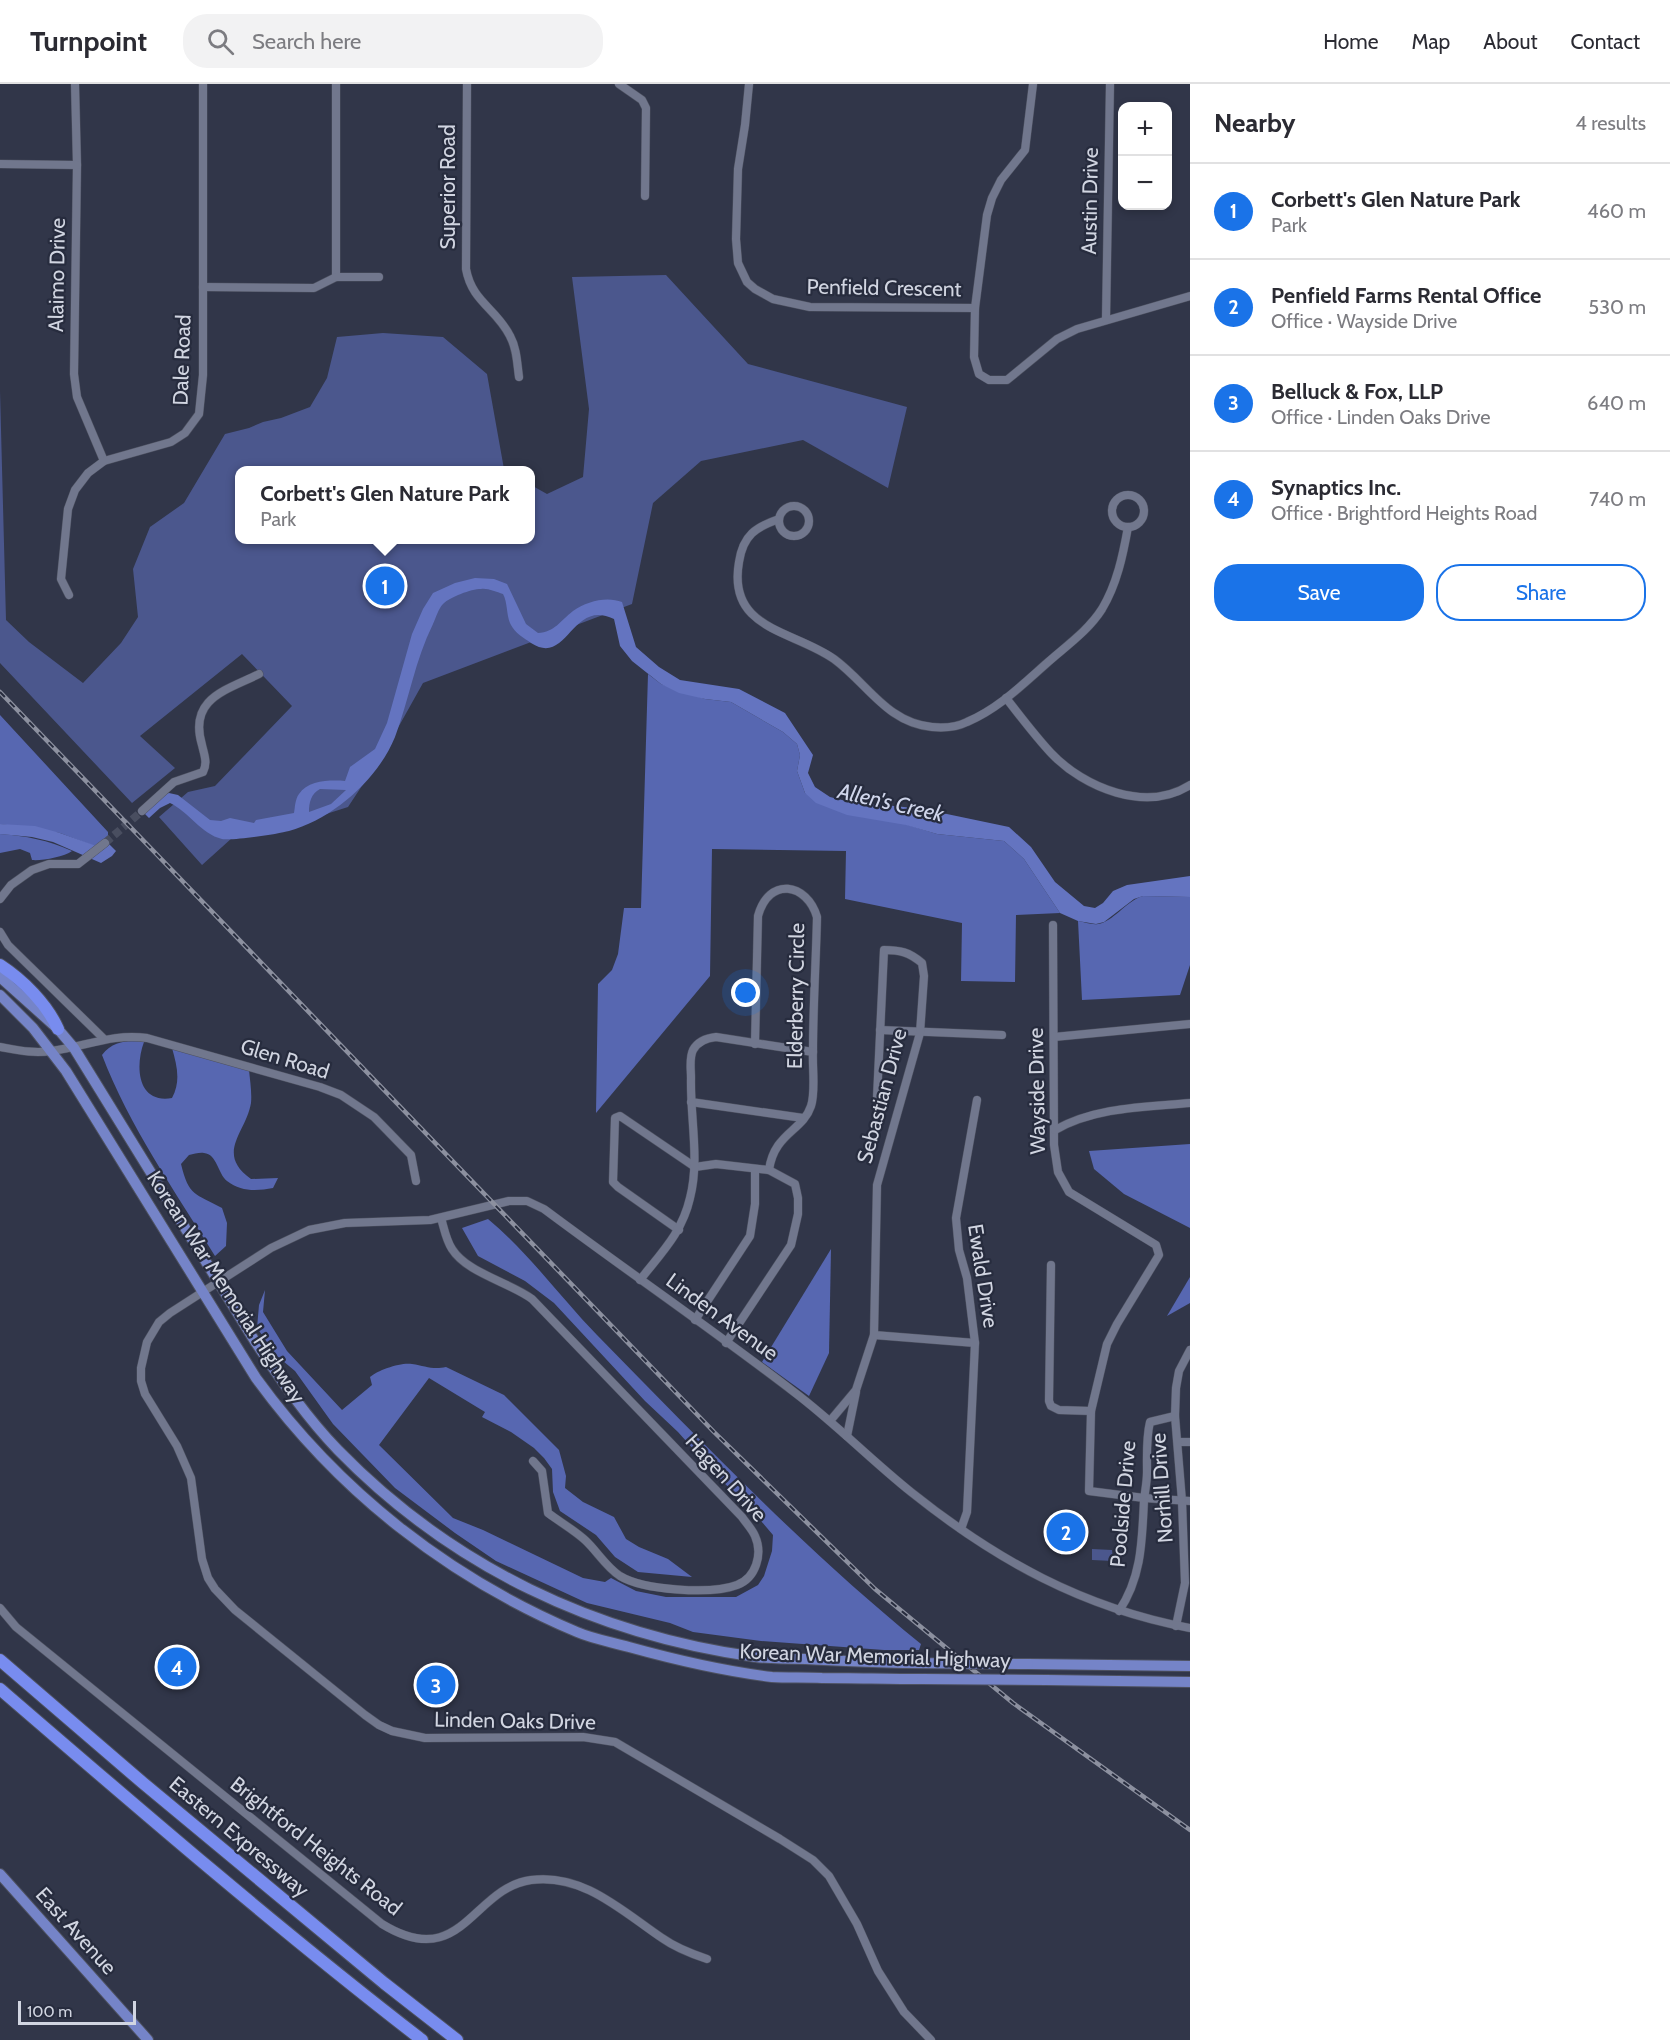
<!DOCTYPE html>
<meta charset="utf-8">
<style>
body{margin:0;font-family:Cabin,sans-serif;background:#f2f2f3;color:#2b2b33}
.controls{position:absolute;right:18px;top:18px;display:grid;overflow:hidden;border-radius:12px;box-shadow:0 3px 9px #0003}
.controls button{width:54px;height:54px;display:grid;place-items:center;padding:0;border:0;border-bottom:2px solid #e1e1e2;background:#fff;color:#2b2b33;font:30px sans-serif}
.scale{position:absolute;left:18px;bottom:15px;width:118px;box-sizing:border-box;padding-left:6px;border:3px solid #d1d5e1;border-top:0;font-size:16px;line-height:21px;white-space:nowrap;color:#d1d5e1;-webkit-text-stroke:4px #272c3e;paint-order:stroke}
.you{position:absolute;left:746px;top:909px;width:21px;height:21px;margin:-15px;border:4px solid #fff;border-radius:50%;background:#1a73e8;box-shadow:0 0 0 9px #1a73e833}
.badge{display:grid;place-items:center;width:39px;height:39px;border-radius:50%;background:#1a73e8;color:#fff;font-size:20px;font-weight:700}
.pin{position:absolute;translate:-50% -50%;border:3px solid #fff;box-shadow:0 2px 6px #0006}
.popup{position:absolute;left:235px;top:382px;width:300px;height:78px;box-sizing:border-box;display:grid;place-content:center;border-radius:12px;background:#fff;filter:drop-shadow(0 2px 4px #0005);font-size:20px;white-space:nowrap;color:#7c7c81}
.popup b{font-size:22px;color:#2b2b33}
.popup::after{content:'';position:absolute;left:50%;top:100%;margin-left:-12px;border:12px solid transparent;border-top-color:#fff}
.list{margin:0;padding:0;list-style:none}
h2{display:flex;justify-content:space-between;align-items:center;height:78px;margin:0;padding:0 24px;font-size:26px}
h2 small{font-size:20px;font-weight:400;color:#7c7c81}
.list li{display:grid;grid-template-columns:39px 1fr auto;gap:18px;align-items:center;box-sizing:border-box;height:96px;padding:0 24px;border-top:2px solid #e1e1e2}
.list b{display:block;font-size:22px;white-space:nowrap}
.list p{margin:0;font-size:20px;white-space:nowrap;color:#7c7c81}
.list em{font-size:20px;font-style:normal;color:#7c7c81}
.actions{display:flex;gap:12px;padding:18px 24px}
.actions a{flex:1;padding:14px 0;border:2px solid #1a73e8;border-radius:24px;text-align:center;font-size:21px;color:#1a73e8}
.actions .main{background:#1a73e8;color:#fff}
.icon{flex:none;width:33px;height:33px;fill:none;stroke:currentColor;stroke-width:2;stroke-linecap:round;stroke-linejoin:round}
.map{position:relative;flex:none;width:1190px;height:1956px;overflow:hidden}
header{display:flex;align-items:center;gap:36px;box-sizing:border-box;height:84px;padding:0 30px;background:#fff;border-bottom:2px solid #e1e1e2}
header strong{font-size:28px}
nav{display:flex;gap:33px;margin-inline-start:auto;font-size:21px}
.search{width:420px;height:54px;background:#f2f2f3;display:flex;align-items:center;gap:15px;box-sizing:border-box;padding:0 21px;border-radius:24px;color:#7c7c81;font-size:22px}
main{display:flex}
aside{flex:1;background:#fff}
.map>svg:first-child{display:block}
</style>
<header>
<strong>Turnpoint</strong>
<div class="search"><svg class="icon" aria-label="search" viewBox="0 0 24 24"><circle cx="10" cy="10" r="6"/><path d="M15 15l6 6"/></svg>Search here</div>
<nav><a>Home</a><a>Map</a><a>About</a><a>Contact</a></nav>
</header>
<main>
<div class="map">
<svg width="1190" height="1956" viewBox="0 0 1190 1956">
<rect width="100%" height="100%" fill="#313649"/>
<g fill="#4b578d">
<polygon points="666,191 748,280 907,323 888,404 803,356 701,377 653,419 632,520 423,599 385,667 348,723 292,741 232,754 202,781 159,733 188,708 215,702 292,622 242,570 140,652 175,684 132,719 0,579 0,307 6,536 29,558 83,599 121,559 138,533 133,485 150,443 184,419 225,350 249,344 263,338 281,334 310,323 327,294 337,253 383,249 443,253 487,290 504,385 505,386 240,386 240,456 530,456 531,401 547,410 583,393 589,325 572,193"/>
<polygon points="1092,1465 1112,1466 1113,1477 1092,1476"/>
</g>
<g fill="#5767b1">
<polygon points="648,590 661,600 705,615 731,618 783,648 797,660 800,671 797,687 805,709 937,750 1004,757 1024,775 1060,829 1016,831 1015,898 961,897 962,839 845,815 846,767 712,765 710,892 596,1029 598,900 612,886 618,870 624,824 641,824"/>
<polygon points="0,631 108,748 108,759 102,765 60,749 0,740"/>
<path d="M0 750C26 752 48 756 72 767 64 773 41 777 32 776L30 769 20 765 0 769Z"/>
<path d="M1143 812 1190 813V881L1180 911 1082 916 1078 837C1084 838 1092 841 1098 840 1113 838 1126 817 1143 812Z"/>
<path d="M135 956 144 958C135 982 137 1020 172 1014 181 997 177 982 172 964L249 986C250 996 252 1009 251 1019 246 1049 215 1069 251 1095L278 1094 273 1104C257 1107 241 1108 227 1097 218 1090 217 1070 204 1069 200 1068 194 1070 189 1071L181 1080C189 1113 195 1109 222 1124L227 1139 226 1162 215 1172C175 1107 129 1042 102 971 111 959 121 958 135 956Z"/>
<polygon points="1190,1060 1190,1144 1124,1110 1094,1085 1089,1067"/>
<path d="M488 1135C529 1169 560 1213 597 1251 701 1357 805 1466 921 1560L919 1566H884L761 1557 693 1548 670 1539 587 1519 496 1477 455 1449 395 1404 333 1340 295 1287 277 1272 257 1244 259 1221 265 1206 263 1228 287 1267 342 1326 372 1301 370 1293C378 1286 401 1278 412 1280 425 1282 433 1286 446 1283L504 1311 559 1366 566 1392 565 1404 583 1418 614 1433 626 1455 639 1463 668 1475 692 1493 638 1488 615 1473 596 1451 560 1427 553 1408 552 1385 544 1374 534 1364 511 1348 482 1333 485 1328 429 1294 379 1361 453 1434 483 1446 583 1494 605 1498 611 1494 636 1507 666 1513H736L758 1501 764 1492 772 1467 773 1451 750 1424 720 1395 678 1348 645 1317 554 1219 525 1197 478 1172 462 1144Z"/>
<polygon points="831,1165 829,1269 809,1312 762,1278"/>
<polygon points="1190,1193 1190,1219 1167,1232"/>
</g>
<g fill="#6474c0" fill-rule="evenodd">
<path d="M475 494 494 495 507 500 526 540 538 549C555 548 560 537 573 527 587 517 607 512 622 518L636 563 659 583 680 596 739 605 785 629 813 671 808 689 815 703 830 713 846 717 923 725 1009 743 1031 763 1055 798 1084 822 1095 824 1103 819 1113 807 1127 801 1190 792V813L1143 812 1134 815 1104 838 1096 840 1078 837 1060 829 1024 775 1004 757 937 750 906 741 847 731 816 719 805 709 797 687 800 671 797 660 783 648 731 618 705 615 679 609 661 600 632 577 620 562 614 535C571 514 568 583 531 559 524 554 515 549 511 541 506 532 508 519 503 510 496 508 488 504 481 505 471 505 450 513 443 520 438 525 436 534 433 540 415 576 409 616 395 653 378 695 333 735 289 747 278 750 232 757 222 755 201 750 189 728 170 719L160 724 149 734 143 728 163 711 169 709 178 711 210 736 221 737 230 734 254 739 256 736 294 729C295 724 295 715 299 710 308 696 331 696 345 697L350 683 375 665 387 639 412 550 423 525 433 509 455 499ZM320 705 346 706 331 720 309 728C309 718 311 710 320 705Z"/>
<polygon points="0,740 35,742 60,749 102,764 108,759 116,767 112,772 101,779 53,758 32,753 0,750"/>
</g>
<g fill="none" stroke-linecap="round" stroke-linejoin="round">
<polyline stroke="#494e60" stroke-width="8" stroke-dasharray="8 4" stroke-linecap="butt" points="105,759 142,727"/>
<defs>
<g id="minor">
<polyline points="75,0 77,81 74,290 77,313 104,377"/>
<path d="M467 0 466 185C472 218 496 224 510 252 517 265 517 279 519 293"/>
<polyline points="619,0 642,16 646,24 645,112"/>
<polyline points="749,0 745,41 738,85 736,155 738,179 747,198 755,205 773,215 810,223 975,224"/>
<polyline points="1033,0 1025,66 1001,96 992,114 987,131 975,224 974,273 979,290 989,296 1007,296 1057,255 1077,245 1190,212"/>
<polyline points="0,80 77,81"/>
<polyline points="336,193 336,0"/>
<polyline points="203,203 314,204 336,193 379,193"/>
<polyline points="1106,235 1110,0"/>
<circle cx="1128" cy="427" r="16"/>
<circle cx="794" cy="437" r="15"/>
<path d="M779 435C756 443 743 451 739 478 727 546 793 546 834 575 867 599 887 639 932 643 943 644 957 643 967 638 998 625 1022 601 1047 579 1066 562 1088 547 1102 525 1117 500 1123 471 1128 443"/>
<polyline points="69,511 61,495 68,425 75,406 88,389 104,377 171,358 185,349 199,330 203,291 203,0"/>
<path d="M1006 614C1021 633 1035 652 1051 669 1084 704 1146 729 1190 701"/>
<path d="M142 727 174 698 203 688C208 679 204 670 202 661 188 614 227 606 259 590"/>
<polyline points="0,815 11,801 32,786 49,780 78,780 105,759"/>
<polyline points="1053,841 1054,1061 1058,1088 1069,1108 1156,1161 1159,1171 1117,1240 1107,1260 1091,1327 1089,1407 1144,1414 1190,1417"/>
<polyline points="0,848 8,861 104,955"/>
<polyline points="880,946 1002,951"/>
<polyline points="1054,953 1190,940"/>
<path d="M755 960 758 832C769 792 807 799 817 833 816 878 813 922 813 967 812 983 816 1007 811 1022 803 1047 774 1049 769 1086"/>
<path d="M0 963C17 966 34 970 51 967 85 963 112 949 147 954L320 1003 341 1011 374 1033 411 1071 416 1097"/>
<polyline points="691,1018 803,1034"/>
<path d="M1055 1046C1095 1023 1145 1023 1190 1019"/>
<polyline points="695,1083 716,1080 769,1086 795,1100 798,1114 798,1130 791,1161 726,1259"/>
<path d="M441 1134C444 1144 446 1156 452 1165 467 1189 509 1198 532 1215L742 1433C746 1439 752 1445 755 1452 763 1470 756 1494 737 1501 711 1511 643 1506 620 1492 606 1483 597 1467 585 1456 574 1446 560 1438 548 1429L542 1387 533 1377"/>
<polyline points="679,1146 618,1103 613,1098 615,1034 620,1032 695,1083"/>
<polyline points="1051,1181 1049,1317 1051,1322 1059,1326 1091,1327"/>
<path d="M640 1196C661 1169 682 1149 690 1114 700 1075 690 1034 691 994 691 985 689 974 693 966 698 957 706 954 716 953L813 968"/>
<polyline points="695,1236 750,1152 755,1120 755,1086"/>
<polyline points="874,1251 975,1259"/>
<path d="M830 1337 856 1306 874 1251 877 1101 920 949 924 892 922 879C909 868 900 866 884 866L877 1014"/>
<polyline points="847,1352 856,1308"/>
<polyline points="1178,1358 1190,1358"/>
<polyline points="961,1445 967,1428 975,1259 967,1194 959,1166 956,1134 977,1016"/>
<path d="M0 1524 16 1543 382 1840C462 1889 472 1804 531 1796 583 1789 622 1827 662 1854 676 1864 692 1870 707 1875"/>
<path d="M1119 1527C1142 1493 1142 1456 1144 1416 1145 1407 1147 1398 1147 1388 1147 1372 1146 1354 1150 1338L1175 1332"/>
<polyline points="1176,1542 1185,1499 1182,1417 1175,1332 1176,1304 1179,1287 1190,1266"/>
<path d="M931 1956 904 1928 878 1887 857 1840 829 1792 813 1776 780 1755 615 1658 583 1653 425 1654 392 1647 379 1641 365 1631 235 1526 215 1505 208 1494 202 1475 191 1394 177 1362 145 1310 141 1297V1284L147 1258 159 1238 170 1229 271 1164 309 1146 345 1139 430 1136 509 1117H527L544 1125C627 1187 712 1245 794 1308 835 1339 871 1376 911 1408 996 1476 1083 1524 1190 1544"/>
</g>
<g id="major">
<path d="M0 893 58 945 74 964 256 1259C281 1296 307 1334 338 1366 452 1483 596 1551 756 1573 773 1575 790 1575 806 1575 839 1577 873 1578 906 1579"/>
<path d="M0 911 33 944 66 987 256 1294C338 1407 449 1494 577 1548 593 1555 612 1558 629 1563 676 1576 723 1587 772 1593 788 1594 805 1593 822 1594 855 1594 888 1595 922 1595"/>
<polyline points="1028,1580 1190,1582"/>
<polyline points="1046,1596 1190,1598"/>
<polyline points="0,1790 148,1956"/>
</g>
<g id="highway">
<path d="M0 881C23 896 47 920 58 945"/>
<polyline points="0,1576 143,1699 384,1899 457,1956"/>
<path d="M0 1605C138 1724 277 1844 422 1956"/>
</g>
</defs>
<use href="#minor" stroke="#4d5160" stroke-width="9"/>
<use href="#major" stroke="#4d5160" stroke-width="12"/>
<use href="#highway" stroke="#4d5160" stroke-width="14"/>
<use href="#minor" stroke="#71778d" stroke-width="8"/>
<use href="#major" stroke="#7584c8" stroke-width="10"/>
<use href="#highway" stroke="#788cef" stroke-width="12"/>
<defs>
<polyline id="rail" points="0,608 714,1348 875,1505 1013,1619 1190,1746"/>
</defs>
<use href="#rail" stroke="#8c909f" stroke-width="4.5"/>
<use href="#rail" stroke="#272c3e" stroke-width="2" stroke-dasharray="7" stroke-linecap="butt"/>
<defs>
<g id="major-bridge">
<polyline points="906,1579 1028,1580"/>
<polyline points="922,1595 1046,1596"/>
</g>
</defs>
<use href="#major-bridge" stroke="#4d5160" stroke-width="12" stroke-linecap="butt"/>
<use href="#major-bridge" stroke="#7584c8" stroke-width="10"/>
</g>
<g text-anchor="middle" stroke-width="4.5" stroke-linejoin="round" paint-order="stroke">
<g font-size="21" fill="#d1d5e1" stroke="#272c3e">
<text transform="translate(448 103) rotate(-90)" y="7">Superior Road</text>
<text transform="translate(1090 117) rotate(-89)" y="7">Austin Drive</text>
<text transform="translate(57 191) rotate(-89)" y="7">Alaimo Drive</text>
<text transform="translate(884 204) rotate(1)" y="7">Penfield Crescent</text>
<text transform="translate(182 276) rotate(-88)" y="7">Dale Road</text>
<text transform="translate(796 912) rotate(-89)" y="7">Elderberry Circle</text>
<text transform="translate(285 975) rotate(17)" y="7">Glen Road</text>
<text transform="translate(1037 1007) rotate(-91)" y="7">Wayside Drive</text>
<text transform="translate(882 1012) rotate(-75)" y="7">Sebastian Drive</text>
<text transform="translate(983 1192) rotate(81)" y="7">Ewald Drive</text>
<text transform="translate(226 1203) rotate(57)" y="7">Korean War Memorial Highway</text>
<text transform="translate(722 1233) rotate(36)" y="7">Linden Avenue</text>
<text transform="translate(726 1394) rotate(48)" y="7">Hagen Drive</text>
<text transform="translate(1162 1404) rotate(-94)" y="7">Norhill Drive</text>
<text transform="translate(1123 1420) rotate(-85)" y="7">Poolside Drive</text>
<text transform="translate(875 1572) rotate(2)" y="7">Korean War Memorial Highway</text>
<text transform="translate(515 1637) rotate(1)" y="7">Linden Oaks Drive</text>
<text transform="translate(239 1753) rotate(40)" y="7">Eastern Expressway</text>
<text transform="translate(316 1762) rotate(38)" y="7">Brightford Heights Road</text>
<text transform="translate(76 1847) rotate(48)" y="7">East Avenue</text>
</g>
<g font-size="22" font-style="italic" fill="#d0d6eb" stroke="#272c3e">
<text transform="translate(891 718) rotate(13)" y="8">Allen's Creek</text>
</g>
</g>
</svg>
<div class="controls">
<button>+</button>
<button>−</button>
</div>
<div class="scale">100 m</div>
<div class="you"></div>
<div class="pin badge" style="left:385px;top:502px">1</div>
<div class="popup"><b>Corbett's Glen Nature Park</b>Park</div>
<div class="pin badge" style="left:1066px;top:1448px">2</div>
<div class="pin badge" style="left:436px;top:1601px">3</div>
<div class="pin badge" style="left:177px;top:1583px">4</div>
</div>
<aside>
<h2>Nearby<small>4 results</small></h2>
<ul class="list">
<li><span class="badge">1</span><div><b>Corbett's Glen Nature Park</b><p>Park</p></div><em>460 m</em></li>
<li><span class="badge">2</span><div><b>Penfield Farms Rental Office</b><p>Office · Wayside Drive</p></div><em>530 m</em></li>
<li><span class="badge">3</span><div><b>Belluck &amp; Fox, LLP</b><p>Office · Linden Oaks Drive</p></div><em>640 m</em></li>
<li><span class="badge">4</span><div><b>Synaptics Inc.</b><p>Office · Brightford Heights Road</p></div><em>740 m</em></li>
</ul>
<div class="actions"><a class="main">Save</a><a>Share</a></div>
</aside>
</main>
